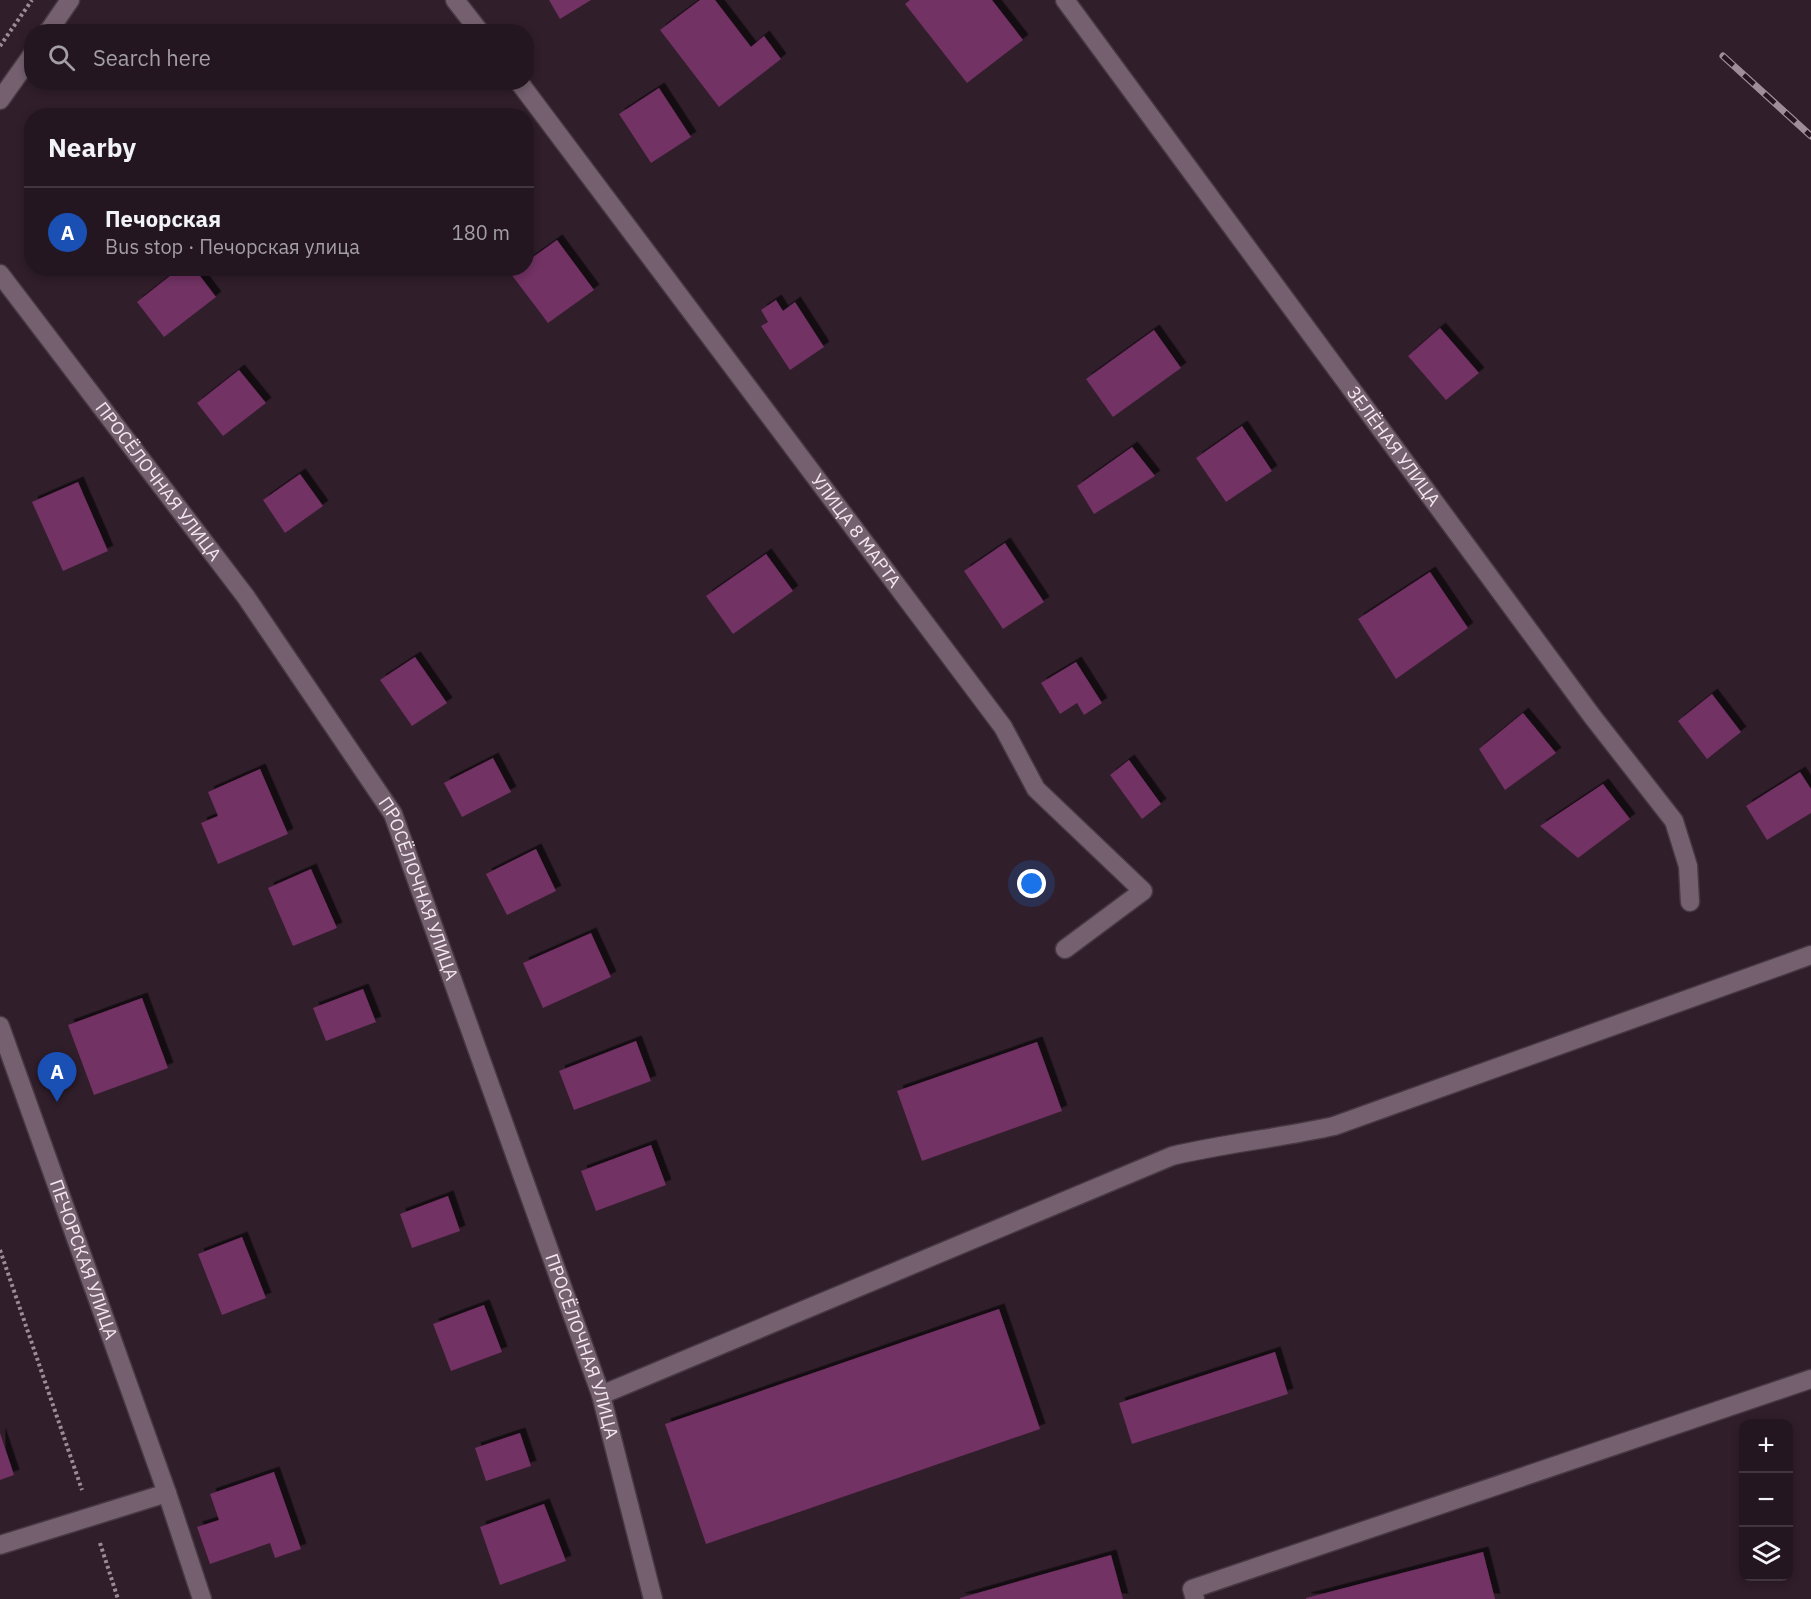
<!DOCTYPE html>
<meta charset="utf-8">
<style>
body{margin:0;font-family:"IBM Plex Sans",sans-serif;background:#30232d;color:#f1f3f6}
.controls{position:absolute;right:18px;bottom:18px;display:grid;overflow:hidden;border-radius:12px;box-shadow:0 3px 9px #0003}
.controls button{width:54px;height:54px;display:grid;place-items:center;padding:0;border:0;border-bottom:2px solid #41353e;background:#241620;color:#f1f3f6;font:30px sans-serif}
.you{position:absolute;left:1032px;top:884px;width:21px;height:21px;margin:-15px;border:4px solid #fff;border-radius:50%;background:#1a73e8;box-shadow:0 0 0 9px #1a73e833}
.badge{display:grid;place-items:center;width:39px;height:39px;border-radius:50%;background:#1a73e8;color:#fff;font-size:20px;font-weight:700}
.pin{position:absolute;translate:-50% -50px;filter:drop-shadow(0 2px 3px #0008)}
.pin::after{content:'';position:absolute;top:32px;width:21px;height:18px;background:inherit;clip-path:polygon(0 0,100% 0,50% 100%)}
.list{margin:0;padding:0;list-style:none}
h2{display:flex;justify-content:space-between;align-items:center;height:78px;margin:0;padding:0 24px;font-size:26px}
h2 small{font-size:20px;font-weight:400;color:#a39fa5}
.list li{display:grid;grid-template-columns:39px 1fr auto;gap:18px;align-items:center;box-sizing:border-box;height:90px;padding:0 24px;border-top:2px solid #41353e}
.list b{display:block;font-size:22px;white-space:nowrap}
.list p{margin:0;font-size:20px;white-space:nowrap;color:#a39fa5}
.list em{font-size:20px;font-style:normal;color:#a39fa5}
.icon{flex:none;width:33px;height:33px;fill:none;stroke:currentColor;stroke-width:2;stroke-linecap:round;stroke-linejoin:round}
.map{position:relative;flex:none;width:1811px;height:1599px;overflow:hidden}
.search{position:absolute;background:#241620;box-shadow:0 3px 9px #0003;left:24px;top:24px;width:510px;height:66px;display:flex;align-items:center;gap:15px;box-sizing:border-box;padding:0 21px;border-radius:24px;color:#a39fa5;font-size:22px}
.panel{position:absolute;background:#241620;box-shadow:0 3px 9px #0003;left:24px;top:108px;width:510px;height:168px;border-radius:24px}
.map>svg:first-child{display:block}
</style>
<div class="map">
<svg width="1811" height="1599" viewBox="0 0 1811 1599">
<defs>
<filter id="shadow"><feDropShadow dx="5.5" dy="-5.5" stdDeviation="0" flood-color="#0009"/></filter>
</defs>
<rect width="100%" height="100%" fill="#301e2b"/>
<g fill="#723063" filter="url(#shadow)">
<polygon points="549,0 591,0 560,19"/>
<polygon points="700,0 715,0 751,47 764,36 781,59 719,107 660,30"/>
<polygon points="910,0 992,0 1023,40 967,83 905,4"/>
<polygon points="659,88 691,137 651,163 619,114"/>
<polygon points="557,240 594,290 548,323 511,274 518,268 526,268 526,262"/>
<polygon points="180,268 194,268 216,297 164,337 137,302"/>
<polygon points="776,300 783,311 795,302 824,347 790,370 761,326 768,322 761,310"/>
<polygon points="1440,328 1479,373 1446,400 1408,356"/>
<polygon points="1154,330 1181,368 1113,417 1086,379"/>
<polygon points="239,370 266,403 223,436 197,403"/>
<polygon points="1242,426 1272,471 1226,502 1196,458"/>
<polygon points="1132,447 1155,476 1094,514 1077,486"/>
<polygon points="300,474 323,506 285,533 263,500"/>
<polygon points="78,482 108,551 63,571 32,502"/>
<polygon points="1005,543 1044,602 1003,629 964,571"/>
<polygon points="766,554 793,591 733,634 706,596"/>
<polygon points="1430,572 1468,628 1396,679 1358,619"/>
<polygon points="415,657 447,703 412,726 380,680"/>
<polygon points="1076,662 1102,703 1084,715 1077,703 1060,714 1041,683"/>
<polygon points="1712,694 1741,732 1707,759 1678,721"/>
<polygon points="1523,713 1556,753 1505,790 1479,749"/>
<polygon points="493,758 511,792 462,817 444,783"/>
<polygon points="1129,760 1161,804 1142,819 1110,775"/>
<polygon points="260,769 288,834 218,864 201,823 218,816 208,792"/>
<polygon points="1800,772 1811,789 1811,813 1767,840 1746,806"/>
<polygon points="1603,784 1630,819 1578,858 1540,826"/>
<polygon points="536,849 556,891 507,915 486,874"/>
<polygon points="311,869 337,928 293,946 268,888"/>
<polygon points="591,933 611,977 543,1008 523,963"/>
<polygon points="363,989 376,1022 326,1041 313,1008"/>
<polygon points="142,998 168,1068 94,1095 68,1025"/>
<polygon points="636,1041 651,1081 574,1110 559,1071"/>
<polygon points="1037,1042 1062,1111 922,1161 897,1091"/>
<polygon points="651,1145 666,1185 596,1211 581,1171"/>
<polygon points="448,1196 460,1231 412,1248 400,1214"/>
<polygon points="242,1237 266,1298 222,1315 198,1254"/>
<polygon points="484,1305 502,1352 451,1371 433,1324"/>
<polygon points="999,1309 1040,1429 706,1544 665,1424"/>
<polygon points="1275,1352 1288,1394 1132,1444 1119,1403"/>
<polygon points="0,1433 14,1475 0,1480"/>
<polygon points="520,1433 531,1466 486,1481 475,1448"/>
<polygon points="274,1472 301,1549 275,1558 270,1543 210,1564 197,1527 219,1520 210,1494"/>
<polygon points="544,1504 566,1561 500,1585 480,1527"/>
<polygon points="1483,1552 1495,1599 1306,1599 1306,1598"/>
<polygon points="1111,1555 1123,1599 960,1599 960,1598"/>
</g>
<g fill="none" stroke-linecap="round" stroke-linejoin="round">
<defs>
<g id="minor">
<polyline points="455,0 480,32"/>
<path id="s1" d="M1065 0 1592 716 1674 821 1688 866 1690 902"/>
<polyline points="48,32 70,0"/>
<path id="s2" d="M519 82 1003 727 1036 789 1143 891 1065 949"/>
<polyline points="0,100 32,55"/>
<path id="s3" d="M0 274 246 597 393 814 601 1395 653 1599"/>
<path id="s4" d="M0 1026 167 1493 202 1599"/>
<path d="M601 1395 1172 1156C1226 1143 1280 1138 1334 1126L1811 955"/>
<polyline points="0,1545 167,1493"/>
<polyline points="1195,1599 1192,1589 1811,1379"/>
</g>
</defs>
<use href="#minor" stroke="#473943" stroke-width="21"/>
<g stroke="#9b8c97" stroke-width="4" stroke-dasharray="3 3" stroke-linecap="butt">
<polyline points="0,46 32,0"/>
<polyline points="0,1250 82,1490"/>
<polyline points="100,1543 118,1599"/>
</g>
<use href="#minor" stroke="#75606f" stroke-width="18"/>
<defs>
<polyline id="rail" points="1723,56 1811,136"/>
</defs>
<use href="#rail" stroke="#9d8e98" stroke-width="7"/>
<use href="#rail" stroke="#261521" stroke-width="4.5" stroke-dasharray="14" stroke-linecap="butt"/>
</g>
<g text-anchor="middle" stroke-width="6" stroke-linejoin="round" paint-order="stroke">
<g font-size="18" fill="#f3e7ef" stroke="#261521">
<text dy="6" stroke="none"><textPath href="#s1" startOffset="554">ЗЕЛЁНАЯ УЛИЦА</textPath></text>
<text dy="6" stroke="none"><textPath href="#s3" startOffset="261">ПРОСЁЛОЧНАЯ УЛИЦА</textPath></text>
<text dy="6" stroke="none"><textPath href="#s2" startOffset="561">УЛИЦА 8 МАРТА</textPath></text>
<text dy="6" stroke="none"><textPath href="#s3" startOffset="747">ПРОСЁЛОЧНАЯ УЛИЦА</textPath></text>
<text dy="6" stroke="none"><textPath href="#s4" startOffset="248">ПЕЧОРСКАЯ УЛИЦА</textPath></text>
<text dy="6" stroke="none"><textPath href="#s3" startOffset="1233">ПРОСЁЛОЧНАЯ УЛИЦА</textPath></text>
</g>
</g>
</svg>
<div class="controls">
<button>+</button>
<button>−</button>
<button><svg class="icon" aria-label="layers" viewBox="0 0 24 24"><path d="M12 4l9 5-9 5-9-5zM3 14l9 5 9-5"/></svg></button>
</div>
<div class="you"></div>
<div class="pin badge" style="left:57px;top:1102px;background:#1a4fb4">A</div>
<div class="search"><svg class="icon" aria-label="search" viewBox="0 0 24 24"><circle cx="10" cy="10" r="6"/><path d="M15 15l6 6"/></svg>Search here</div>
<section class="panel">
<h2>Nearby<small></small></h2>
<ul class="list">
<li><span class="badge" style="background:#1a4fb4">A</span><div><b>Печорская</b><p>Bus stop · Печорская улица</p></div><em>180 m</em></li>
</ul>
</section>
</div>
